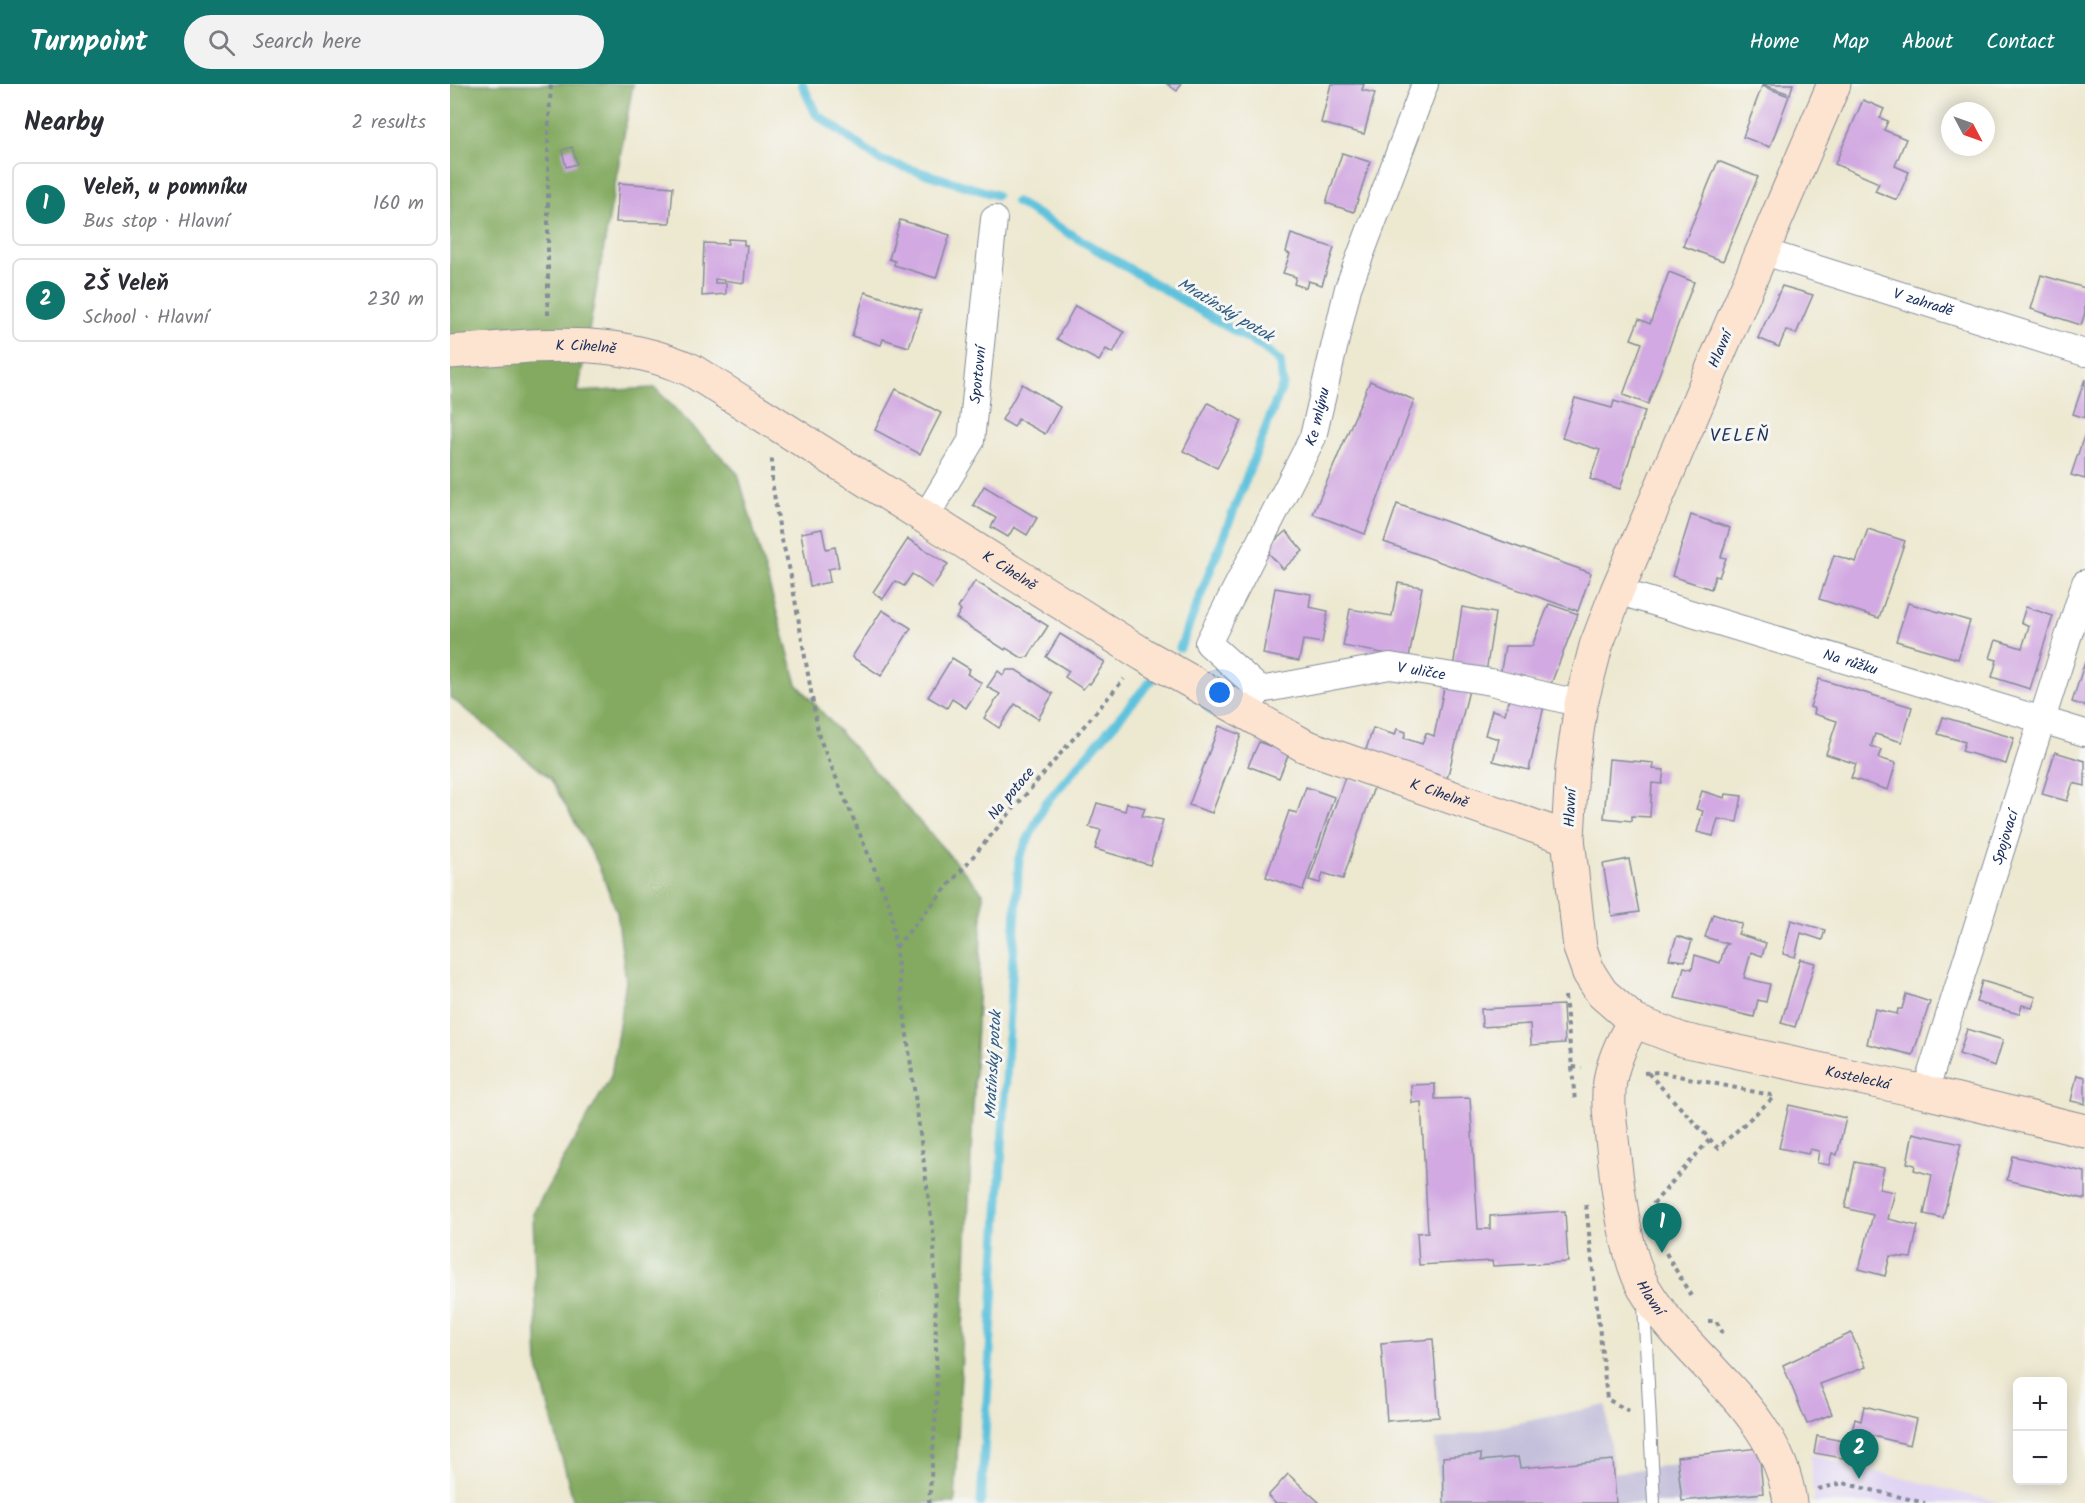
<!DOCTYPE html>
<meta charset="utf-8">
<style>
body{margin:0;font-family:Kalam,sans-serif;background:#f2f2f3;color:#2b2b33}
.controls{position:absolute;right:18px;bottom:18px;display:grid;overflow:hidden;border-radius:9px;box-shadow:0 3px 15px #0003}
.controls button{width:54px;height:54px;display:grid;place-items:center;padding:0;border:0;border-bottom:2px solid #e1e1e2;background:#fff;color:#2b2b33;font:30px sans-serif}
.compass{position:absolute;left:1491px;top:18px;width:54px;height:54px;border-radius:50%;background:#fff;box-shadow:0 3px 15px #0003;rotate:131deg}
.you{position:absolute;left:770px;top:609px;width:21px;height:21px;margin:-15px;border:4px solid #fff;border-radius:50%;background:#1a73e8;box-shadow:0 0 0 9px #1a73e833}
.badge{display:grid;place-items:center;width:39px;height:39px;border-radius:50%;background:#0f766e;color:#fff;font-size:20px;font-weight:700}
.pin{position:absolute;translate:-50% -50px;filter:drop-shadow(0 2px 3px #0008)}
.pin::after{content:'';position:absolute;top:32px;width:21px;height:18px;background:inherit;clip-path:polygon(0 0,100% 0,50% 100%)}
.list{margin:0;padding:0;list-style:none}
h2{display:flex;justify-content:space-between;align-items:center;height:78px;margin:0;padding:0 24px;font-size:26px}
h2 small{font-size:20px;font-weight:400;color:#7c7c81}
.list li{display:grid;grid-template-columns:39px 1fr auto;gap:18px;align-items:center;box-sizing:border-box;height:84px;margin:0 12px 12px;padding:0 12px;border:2px solid #e1e1e2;border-radius:9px}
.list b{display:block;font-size:22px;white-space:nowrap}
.list p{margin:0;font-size:20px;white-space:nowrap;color:#7c7c81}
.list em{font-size:20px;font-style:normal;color:#7c7c81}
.icon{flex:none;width:33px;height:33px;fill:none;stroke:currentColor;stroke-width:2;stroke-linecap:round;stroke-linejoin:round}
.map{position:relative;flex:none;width:1635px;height:1419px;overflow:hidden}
header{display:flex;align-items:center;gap:36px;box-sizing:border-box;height:84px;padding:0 30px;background:#0f766e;color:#fff}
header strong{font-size:28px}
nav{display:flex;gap:33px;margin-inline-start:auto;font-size:21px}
.search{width:420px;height:54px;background:#f2f2f3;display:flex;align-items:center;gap:15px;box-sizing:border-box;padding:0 21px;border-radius:33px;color:#7c7c81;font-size:22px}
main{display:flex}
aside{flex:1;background:#fff}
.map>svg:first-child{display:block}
</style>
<header>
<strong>Turnpoint</strong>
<div class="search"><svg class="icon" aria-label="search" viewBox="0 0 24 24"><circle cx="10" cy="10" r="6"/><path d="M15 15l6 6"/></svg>Search here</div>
<nav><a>Home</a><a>Map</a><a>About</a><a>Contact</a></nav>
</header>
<main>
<aside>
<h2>Nearby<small>2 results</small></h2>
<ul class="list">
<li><span class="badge">1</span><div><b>Veleň, u pomníku</b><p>Bus stop · Hlavní</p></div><em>160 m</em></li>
<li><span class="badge">2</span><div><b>ZŠ Veleň</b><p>School · Hlavní</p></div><em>230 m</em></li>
</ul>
</aside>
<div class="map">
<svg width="1635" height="1419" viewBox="0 0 1635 1419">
<rect width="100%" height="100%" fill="#f6f6f2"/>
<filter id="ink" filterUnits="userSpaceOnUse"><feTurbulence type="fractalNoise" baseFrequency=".0167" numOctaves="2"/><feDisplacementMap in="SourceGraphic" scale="12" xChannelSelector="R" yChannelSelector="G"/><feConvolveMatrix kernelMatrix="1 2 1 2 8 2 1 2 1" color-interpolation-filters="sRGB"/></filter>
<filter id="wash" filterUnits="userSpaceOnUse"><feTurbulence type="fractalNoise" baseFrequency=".008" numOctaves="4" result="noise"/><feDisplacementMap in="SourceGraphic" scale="24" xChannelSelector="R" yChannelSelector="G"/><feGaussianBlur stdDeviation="1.35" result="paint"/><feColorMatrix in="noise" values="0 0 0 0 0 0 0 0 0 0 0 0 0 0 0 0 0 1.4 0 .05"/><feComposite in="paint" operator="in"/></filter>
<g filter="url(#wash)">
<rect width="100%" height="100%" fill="#ede8d0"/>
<polygon fill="#e0d4f4" points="1360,1371 1552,1419 1364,1419"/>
<polygon fill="#c4c0db" points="1156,1321 1163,1389 1304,1369 1308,1419 990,1419 985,1356"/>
<polygon fill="#83aa60" stroke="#4f6c5f" stroke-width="1.5" points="0,0 183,0 128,308 205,304 288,390 347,600 533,809 505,1419 124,1419 88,1283 83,1129 161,992 176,897 167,828 147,778 100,694 0,613"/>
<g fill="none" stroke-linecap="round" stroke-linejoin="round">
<g stroke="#5fc2dd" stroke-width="9">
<polyline points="352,0 366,30 430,76 546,111"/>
<polyline points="566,118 812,263 830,277 833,300 730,564"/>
<polyline points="531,1419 569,774 595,720 706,591"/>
</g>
</g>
<g id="blocks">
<g fill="#d2a9e2">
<polygon points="717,0 731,0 727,7"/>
<polygon points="881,0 914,0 912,6 925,9 914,50 871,39"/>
<polygon points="1311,0 1343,0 1340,10"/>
<polygon points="1312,2 1339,12 1320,63 1293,53"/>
<polygon points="1413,16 1434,25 1430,34 1438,37 1434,46 1456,55 1445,82 1459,88 1447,116 1425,107 1429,99 1385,80"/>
<polygon points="122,63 127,80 116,83 112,66"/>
<polygon points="892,69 920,78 904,128 876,119"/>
<polygon points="1268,77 1308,93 1273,177 1233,162"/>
<polygon points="169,99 223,103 220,139 166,138"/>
<polygon points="450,136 500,151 486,194 444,181 445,177 439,175"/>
<polygon points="841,150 884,164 872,201 858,197 856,204 844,200 846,193 833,189 840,170 836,168"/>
<polygon points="278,155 294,156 294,161 297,161 294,199 265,195 265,199 276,199 276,210 252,212 254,159 278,160"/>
<polygon points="1219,188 1244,198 1198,320 1173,311 1192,259 1181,255 1189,235 1200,240"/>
<polygon points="1591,191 1635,204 1635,229 1631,241 1581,225"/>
<polygon points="1332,202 1363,211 1346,250 1336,246 1329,263 1308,254"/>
<polygon points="415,208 471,226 459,263 433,255 431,261 402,252"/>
<polygon points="625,222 674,248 663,269 656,265 649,277 607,255"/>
<polygon points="1635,295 1635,334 1623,330"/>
<polygon points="920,297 964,316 915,450 863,430"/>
<polygon points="572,300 610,323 595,350 568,335 564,343 552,336"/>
<polygon points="446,305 491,329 470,370 425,346"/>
<polygon points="1125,314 1162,324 1164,317 1195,327 1170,405 1140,395 1150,366 1112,354"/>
<polygon points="758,319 792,337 767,384 733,367"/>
<polygon points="1635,349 1635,395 1621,391"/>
<polygon points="534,402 587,434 577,451 564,443 558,453 541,443 546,434 523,421"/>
<polygon points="947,420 1141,489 1128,527 934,458"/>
<polygon points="1241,431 1280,444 1271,473 1276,474 1269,493 1265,492 1261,505 1222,492"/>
<polygon points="372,445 376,465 385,463 389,483 378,485 380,498 360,502 351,449"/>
<polygon points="1418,445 1455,457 1429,534 1369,515 1384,471 1406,478"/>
<polygon points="836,447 853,467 833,485 815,465"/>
<polygon points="458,455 498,480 482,504 462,490 454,502 445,497 433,515 423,508"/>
<polygon points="525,497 598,542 578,573 572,574 556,564 555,566 506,534 511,526 508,524"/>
<polygon points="948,499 972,503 959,574 893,562 900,525 942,532"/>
<polygon points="825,504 861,510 859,523 878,527 872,559 853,556 849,577 813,570"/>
<polygon points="1458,519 1520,537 1508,575 1446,557"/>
<polygon points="1099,520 1128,530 1101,600 1050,592 1055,562 1082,562"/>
<polygon points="1012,523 1045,529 1036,589 1003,584"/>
<polygon points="1576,523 1603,532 1580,605 1542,593 1547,576 1540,574 1546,556 1572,564 1579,542 1571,538"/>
<polygon points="432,526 461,544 431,592 402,573"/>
<polygon points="610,550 655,578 640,600 638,599 633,605 615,593 619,587 596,573"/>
<polygon points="502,574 520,585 517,590 532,599 516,624 502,615 497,624 478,613"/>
<polygon points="1635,578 1635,622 1622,618"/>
<polygon points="557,586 566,586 603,610 588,635 565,620 549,644 534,634 550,610 537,603 548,587 553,591"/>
<polygon points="1369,595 1462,623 1452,658 1425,650 1421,662 1431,666 1428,674 1446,679 1438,706 1401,694 1406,680 1376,670 1387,637 1364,630 1365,625 1360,623"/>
<polygon points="995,599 1019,606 996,699 914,672 923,644 945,651 947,645 956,648 954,654 972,660 976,649 984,652"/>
<polygon points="1060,612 1095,618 1079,686 1043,677 1049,655 1035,651 1042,626 1055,630"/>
<polygon points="1493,633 1564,654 1556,680 1512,667 1515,658 1488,650"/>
<polygon points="769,642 791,651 762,729 739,721"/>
<polygon points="809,658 839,669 829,694 798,682"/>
<polygon points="1605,668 1635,677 1635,702 1623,699 1617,717 1592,710"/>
<polygon points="1159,675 1204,679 1203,685 1214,686 1212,700 1202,699 1200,733 1182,732 1182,737 1154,734"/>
<polygon points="895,693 924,703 893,795 873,789 870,799 859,796"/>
<polygon points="856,703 884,713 853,806 816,793 839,727 847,729"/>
<polygon points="1252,707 1275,714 1276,710 1292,712 1287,738 1268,735 1263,752 1247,748 1253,727 1246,725"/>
<polygon points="647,719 675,727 677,719 695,724 692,732 713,736 700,781 645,765 651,746 639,743"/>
<polygon points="1179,775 1189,828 1162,832 1153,780"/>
<polygon points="1263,830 1292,840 1288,850 1316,859 1312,872 1301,868 1294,894 1320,900 1316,918 1308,916 1304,933 1225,914 1234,883 1242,885 1245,871 1270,879 1275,862 1278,860 1255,853"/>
<polygon points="1341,836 1375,846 1372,856 1351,849 1345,873 1333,870"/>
<polygon points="1227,852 1242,857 1235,877 1219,875"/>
<polygon points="1350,875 1365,879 1345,943 1331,939"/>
<polygon points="1532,897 1586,913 1582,924 1572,921 1569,930 1526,918"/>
<polygon points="1456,910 1480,918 1463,971 1417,960 1425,925 1447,930 1448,925 1452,925"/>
<polygon points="1113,921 1115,959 1081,961 1080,940 1032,943 1031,925"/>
<polygon points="1517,945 1553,956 1545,982 1509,970"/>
<polygon points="1627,991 1635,993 1635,1020 1621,1017"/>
<polygon points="985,1000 985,1015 1020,1014 1028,1145 1040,1145 1040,1132 1115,1127 1118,1178 1043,1182 1042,1177 969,1181 967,1149 978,1148 971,1018 962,1019 961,1001"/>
<polygon points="1339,1021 1396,1034 1387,1071 1382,1069 1379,1081 1367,1079 1369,1067 1360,1065 1358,1070 1329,1064"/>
<polygon points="1463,1049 1511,1060 1493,1134 1474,1130 1482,1091 1464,1086 1465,1081 1457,1079"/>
<polygon points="1562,1072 1635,1088 1635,1115 1557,1096"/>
<polygon points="1405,1078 1434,1084 1429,1105 1445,1108 1438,1135 1468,1142 1461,1174 1440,1172 1435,1192 1409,1185 1423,1131 1395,1124"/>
<polygon points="1401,1249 1416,1283 1370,1300 1382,1330 1357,1340 1333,1281"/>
<polygon points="983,1255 989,1333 937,1337 931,1259"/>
<polygon points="1414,1322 1466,1335 1460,1361 1402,1347 1405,1335 1411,1337"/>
<polygon points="1367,1352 1419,1362 1415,1378 1364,1369"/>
<polygon points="1309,1364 1313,1409 1232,1417 1227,1373"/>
<polygon points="1031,1370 1031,1377 1068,1373 1070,1384 1163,1376 1166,1419 994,1419 993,1373"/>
<polygon points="838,1390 870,1419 825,1419 818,1412"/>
</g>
</g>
</g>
<g filter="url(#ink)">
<use href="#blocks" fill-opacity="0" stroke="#848c97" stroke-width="1.5"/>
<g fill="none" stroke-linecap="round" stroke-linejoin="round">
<defs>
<polyline id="lane" points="1194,1220 1204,1419"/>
<g id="street">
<path id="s1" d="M1311 167 1635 269"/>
<path id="s2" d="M476 432 521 357 544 135"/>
<path id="s3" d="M1167 507 1635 649"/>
<path id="s4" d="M810 606 940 582 1041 598 1131 620"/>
<path id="s5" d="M793 629 810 606 758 559 863 353 898 204 975 0"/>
<path id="s6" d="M1475 1008 1635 499"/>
</g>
<g id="secondary">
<path id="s7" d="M1384 0 1167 507 1146 562 1131 620 1122 684 1118 754 1130 864 1139 889 1152 909 1184 937 1233 956 1475 1008 1635 1047"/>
<path id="s8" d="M0 268C88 262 157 250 241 286L694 571 855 662 1118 754"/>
<path id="s9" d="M1184 937C1152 992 1157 1011 1164 1072 1168 1108 1177 1174 1194 1204 1240 1281 1328 1325 1340 1419"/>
</g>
</defs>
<use href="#lane" stroke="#848c97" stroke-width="14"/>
<use href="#street" stroke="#848c97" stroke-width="28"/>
<use href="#secondary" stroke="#848c97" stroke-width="35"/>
<g stroke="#848c97" stroke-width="4" stroke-dasharray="4.5 4.5" stroke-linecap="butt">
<polyline points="98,231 98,53 101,0"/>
<polyline points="322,375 322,397 330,448 340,487 369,653 440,822 484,1156 487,1314 479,1419"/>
<polyline points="446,863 674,595"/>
<polyline points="1115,912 1122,983 1132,984"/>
<polyline points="1122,983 1125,1018"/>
<polyline points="1194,989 1209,988 1325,1012"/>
<polyline points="1198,989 1268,1064 1325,1012"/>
<polyline points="1203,1120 1260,1055"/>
<polyline points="1136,1121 1157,1315 1179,1327"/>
<polyline points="1216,1169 1241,1212"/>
<polyline points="1258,1237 1266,1237 1273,1249"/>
<polyline points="1368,1405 1393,1399 1475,1419"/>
</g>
<use href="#lane" stroke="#fff" stroke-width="12"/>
<use href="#street" stroke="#fff" stroke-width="26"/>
<use href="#secondary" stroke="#fde4d0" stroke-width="33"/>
</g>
</g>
<g text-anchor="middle" stroke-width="6" stroke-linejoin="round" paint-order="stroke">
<g font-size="15" fill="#1b2f5e" stroke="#f6f6f2">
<text dy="5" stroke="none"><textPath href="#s1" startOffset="170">V zahradě</textPath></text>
<text dy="5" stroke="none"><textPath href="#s8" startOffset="136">K Cihelně</textPath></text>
<text transform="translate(1270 265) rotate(-67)" y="5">Hlavní</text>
<text dy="5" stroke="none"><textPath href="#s2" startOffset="154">Sportovní</textPath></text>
<text dy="5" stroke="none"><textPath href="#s5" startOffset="351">Ke mlýnu</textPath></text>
<text dy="5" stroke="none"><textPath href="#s8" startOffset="621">K Cihelně</textPath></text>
<text dy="5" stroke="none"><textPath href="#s3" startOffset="244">Na růžku</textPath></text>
<text dy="5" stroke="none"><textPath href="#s4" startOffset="164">V uličce</textPath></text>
<text transform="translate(561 709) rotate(-50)" y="5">Na potoce</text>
<text dy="5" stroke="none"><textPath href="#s8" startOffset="1107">K Cihelně</textPath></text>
<text transform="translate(1120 724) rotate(-87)" y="5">Hlavní</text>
<text dy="5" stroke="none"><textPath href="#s6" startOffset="267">Spojovací</textPath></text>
<text dy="5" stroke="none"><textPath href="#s7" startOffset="1240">Kostelecká</textPath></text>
<text dy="5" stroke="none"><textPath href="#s9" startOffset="288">Hlavní</textPath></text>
</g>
<g font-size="16" font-style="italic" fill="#2f5b84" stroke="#f6f6f2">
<text transform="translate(776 225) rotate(31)" y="6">Mratínský potok</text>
<text transform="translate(542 981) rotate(-87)" y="6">Mratínský potok</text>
</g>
<g font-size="18" letter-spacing="1.5" fill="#1b2f5e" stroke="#f6f6f2">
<text x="1290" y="357">VELEŇ</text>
</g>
</g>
</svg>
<div class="controls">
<button>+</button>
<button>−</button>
</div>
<svg class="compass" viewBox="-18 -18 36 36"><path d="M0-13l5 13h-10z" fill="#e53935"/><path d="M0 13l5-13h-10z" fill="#7c7c81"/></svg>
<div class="you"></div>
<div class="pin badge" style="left:1212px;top:1169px">1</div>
<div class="pin badge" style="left:1409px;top:1395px">2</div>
</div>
</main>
